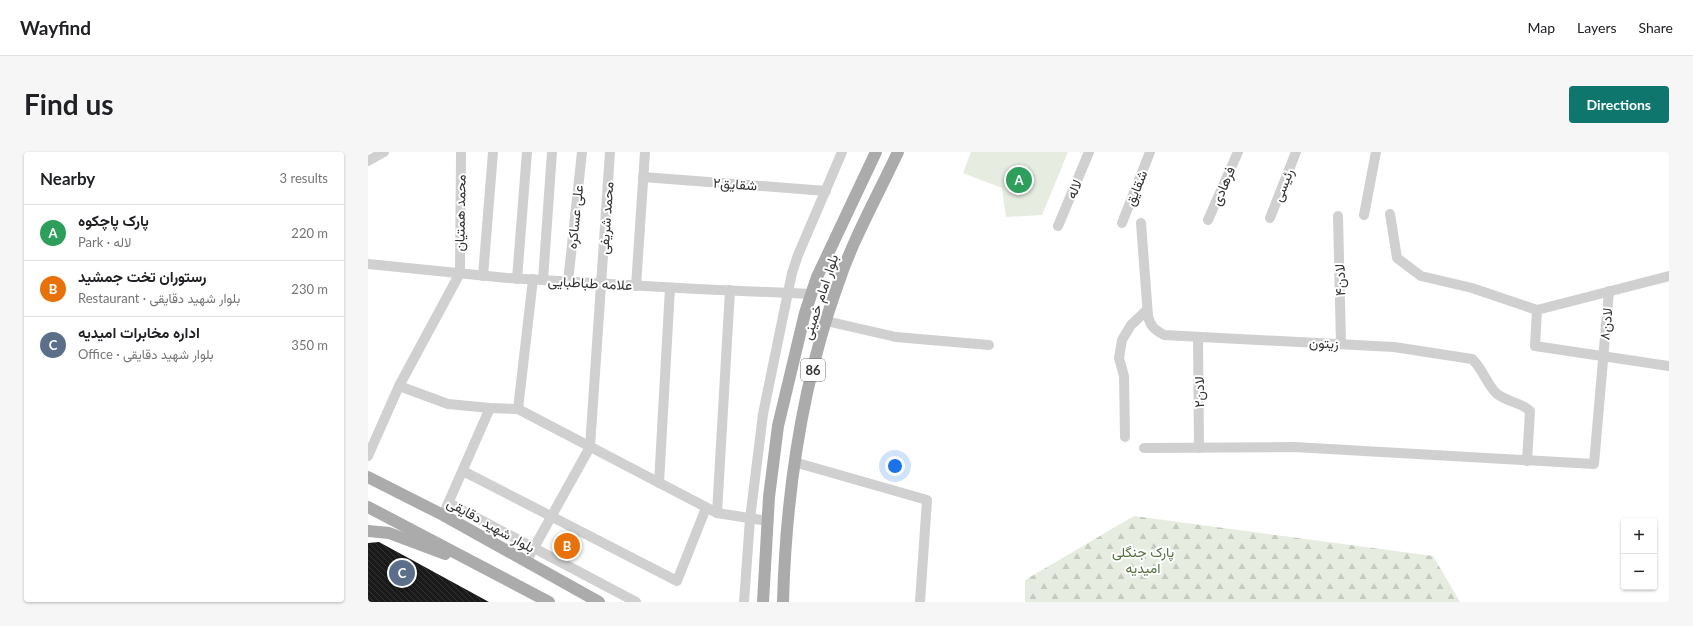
<!DOCTYPE html>
<meta charset="utf-8">
<style>
body{margin:0;font-family:Lato,Vazirmatn,sans-serif;background:#f6f6f6;color:#202124}
.controls{position:absolute;right:12px;bottom:12px;display:grid;overflow:hidden;border-radius:4px;box-shadow:0 1px 3px #0004}
.controls button{width:36px;height:36px;display:grid;place-items:center;padding:0;border:0;border-bottom:1px solid #e0e0e0;background:#fff;color:#202124;font:20px sans-serif}
.you{position:absolute;left:527px;top:314px;width:14px;height:14px;margin:-10px;border:3px solid #fff;border-radius:50%;background:#1a73e8;box-shadow:0 0 0 6px #1a73e833}
.badge{display:grid;place-items:center;width:26px;height:26px;border-radius:50%;background:#0f766e;color:#fff;font-size:13px;font-weight:700}
.pin{position:absolute;translate:-50% -50%;border:2px solid #fff;box-shadow:0 1px 4px #0006}
.list{margin:0;padding:0;list-style:none}
h2{display:flex;justify-content:space-between;align-items:center;height:52px;margin:0;padding:0 16px;font-size:17px}
h2 small{font-size:13px;font-weight:400;color:#757577}
.list li{display:grid;grid-template-columns:26px 1fr auto;gap:12px;align-items:center;box-sizing:border-box;height:56px;padding:0 16px;border-top:1px solid #e0e0e0}
.list b{display:block;font-size:15px;white-space:nowrap}
.list p{margin:0;font-size:13px;white-space:nowrap;color:#757577}
.list em{font-size:13px;font-style:normal;color:#757577}
.map{position:relative;flex:none;width:1301px;height:450px;overflow:hidden;border-radius:4px}
header{display:flex;align-items:center;gap:24px;box-sizing:border-box;height:56px;padding:0 20px;background:#fff;border-bottom:1px solid #e0e0e0}
header strong{font-size:19px}
nav{display:flex;gap:22px;margin-inline-start:auto;font-size:14px}
.intro{display:flex;align-items:center;justify-content:space-between;box-sizing:border-box;height:96px;padding:0 24px}
h1{margin:0;font-size:28px}
.button{padding:10px 18px;border-radius:4px;background:#0f766e;color:#fff;font-size:14px;font-weight:700}
main{display:flex;gap:24px;padding:0 24px}
aside{flex:1;background:#fff;border-radius:4px;box-shadow:0 1px 3px #0004}
.map>svg:first-child{display:block}
</style>
<header>
<strong>Wayfind</strong>
<nav><a>Map</a><a>Layers</a><a>Share</a></nav>
</header>
<div class="intro"><h1>Find us</h1><a class="button">Directions</a></div>
<main>
<aside>
<h2>Nearby<small>3 results</small></h2>
<ul class="list">
<li><span class="badge" style="background:#2e9e5b">A</span><div><b>پارک پاچکوه</b><p>Park · لاله</p></div><em>220 m</em></li>
<li><span class="badge" style="background:#e8710a">B</span><div><b>رستوران تخت جمشید</b><p>Restaurant · بلوار شهید دقایقی</p></div><em>230 m</em></li>
<li><span class="badge" style="background:#5c6f8a">C</span><div><b>اداره مخابرات امیدیه</b><p>Office · بلوار شهید دقایقی</p></div><em>350 m</em></li>
</ul>
</aside>
<div class="map">
<svg width="1301" height="450" viewBox="0 0 1301 450">
<defs>
<pattern id="forest-firs" width="22" height="20" patternUnits="userSpaceOnUse"><rect width="22" height="20" fill="#e6ecdf"/><path d="M5 1l3.5 6h-7zM16 11l3.5 6h-7z" fill="#c6cbc0"/></pattern>
<pattern id="building-back-hatch" width="6" height="6" patternUnits="userSpaceOnUse"><rect width="6" height="6" fill="#1a1a1a"/><path d="M-1 5l2 2M0 0l6 6M5-1l2 2" fill="none" stroke="#333"/></pattern>
</defs>
<rect width="100%" height="100%" fill="#fff"/>
<polygon fill="#e6ecdf" points="603,0 700,0 674,63 638,65 634,36 595,21"/>
<polygon fill="url(#forest-firs)" points="766,364 1065,404 1092,450 657,450 657,428"/>
<polygon fill="url(#building-back-hatch)" points="11,390 121,450 0,450 0,391"/>
<g fill="none" stroke-linecap="round" stroke-linejoin="round">
<g stroke="#d0d0d0" stroke-width="10">
<polyline points="0,9 16,0"/>
<polyline points="275,25 458,39"/>
<polyline points="1022,62 1029,106 1053,124 1104,136 1169,158 1301,124"/>
<polyline points="996,63 1008,0"/>
<polyline points="970,64 973,192"/>
<polyline points="902,66 928,0"/>
<polyline points="840,68 870,0"/>
<polyline points="754,71 782,0"/>
<path d="M773 71 780 164C782 174 787 178 796 183L1026 195 1104 207C1115 217 1118 231 1128 241 1138 250 1153 250 1162 259L1159 309"/>
<polyline points="690,74 721,0"/>
<polyline points="0,112 139,126 329,137 444,142"/>
<polyline points="115,124 125,0"/>
<polyline points="149,127 159,0"/>
<polyline points="175,128 184,0"/>
<polyline points="200,130 214,0"/>
<polyline points="268,134 277,0"/>
<polyline points="1169,158 1167,194 1301,214"/>
<polyline points="458,169 528,185 621,193"/>
<polyline points="830,185 831,296"/>
<polyline points="31,234 80,252 122,256 150,257 349,361 400,369"/>
<polyline points="150,257 165,127"/>
<polyline points="757,285 756,224 751,206 754,188 763,173 779,158"/>
<polyline points="776,296 926,295 1226,312 1241,139"/>
<polyline points="0,304 31,234 92,121 93,0"/>
<polyline points="426,310 559,348 552,450"/>
<polyline points="95,319 309,429 338,356"/>
<polyline points="291,331 302,136"/>
<polyline points="81,351 268,450"/>
<polyline points="78,356 122,256"/>
<polyline points="349,361 362,138"/>
<polyline points="158,410 222,295 242,0"/>
<polyline points="376,450 382,367 395,262 424,121 430,103 474,0"/>
</g>
<g stroke="#ababab" stroke-width="12">
<polyline points="0,325 75,363 231,450"/>
<polyline points="0,355 181,450"/>
<polyline points="0,379 21,381 77,402"/>
<polyline points="395,450 401,345 410,274 437,161 449,125 508,0"/>
<path d="M415 450C418 341 433 235 470 132 485 87 510 43 530 0"/>
</g>
</g>
<g text-anchor="middle" stroke-width="4" stroke-linejoin="round" paint-order="stroke">
<rect fill="#fff" stroke="#707070" stroke-width="1" x="433" y="207" width="24" height="22" rx="3"/>
<g font-size="13" font-weight="bold" fill="#333">
<text x="445" y="223">86</text>
</g>
<g font-size="14" fill="#333" stroke="#fff">
<text transform="translate(367 32) rotate(4)" y="5">شقایق۲</text>
<text transform="translate(915 33) rotate(-68)" y="5">رئیسی</text>
<text transform="translate(855 34) rotate(-67)" y="5">فرهادی</text>
<text transform="translate(768 36) rotate(-68)" y="5">شقایق</text>
<text transform="translate(706 37) rotate(-67)" y="5">لاله</text>
<text transform="translate(92 61) rotate(-89)" y="5">محمد همتیان</text>
<text transform="translate(207 65) rotate(-84)" y="5">علی عساکره</text>
<text transform="translate(238 66) rotate(-86)" y="5">محمد شریفی</text>
<text transform="translate(972 128) rotate(-91)" y="5">لادن۴</text>
<text transform="translate(222 131) rotate(3)" y="5">علامه طباطبایی</text>
<text transform="translate(452 145) rotate(-72)" y="5">بلوار امام خمینی</text>
<text transform="translate(1238 172) rotate(-84)" y="5">لادن۸</text>
<text transform="translate(956 191) rotate(3)" y="5">زیتون</text>
<text transform="translate(831 240) rotate(-90)" y="5">لادن۲</text>
<text transform="translate(123 373) rotate(29)" y="5">بلوار شهید دقایقی</text>
</g>
<g font-size="14" fill="#56703f" stroke="#fff">
<text x="775" y="405">پارک جنگلی<tspan x="775" dy="16">امیدیه</tspan></text>
</g>
</g>
</svg>
<div class="controls">
<button>+</button>
<button>−</button>
</div>
<div class="you"></div>
<div class="pin badge" style="left:651px;top:28px;background:#2e9e5b">A</div>
<div class="pin badge" style="left:199px;top:394px;background:#e8710a">B</div>
<div class="pin badge" style="left:34px;top:421px;background:#5c6f8a">C</div>
</div>
</main>
